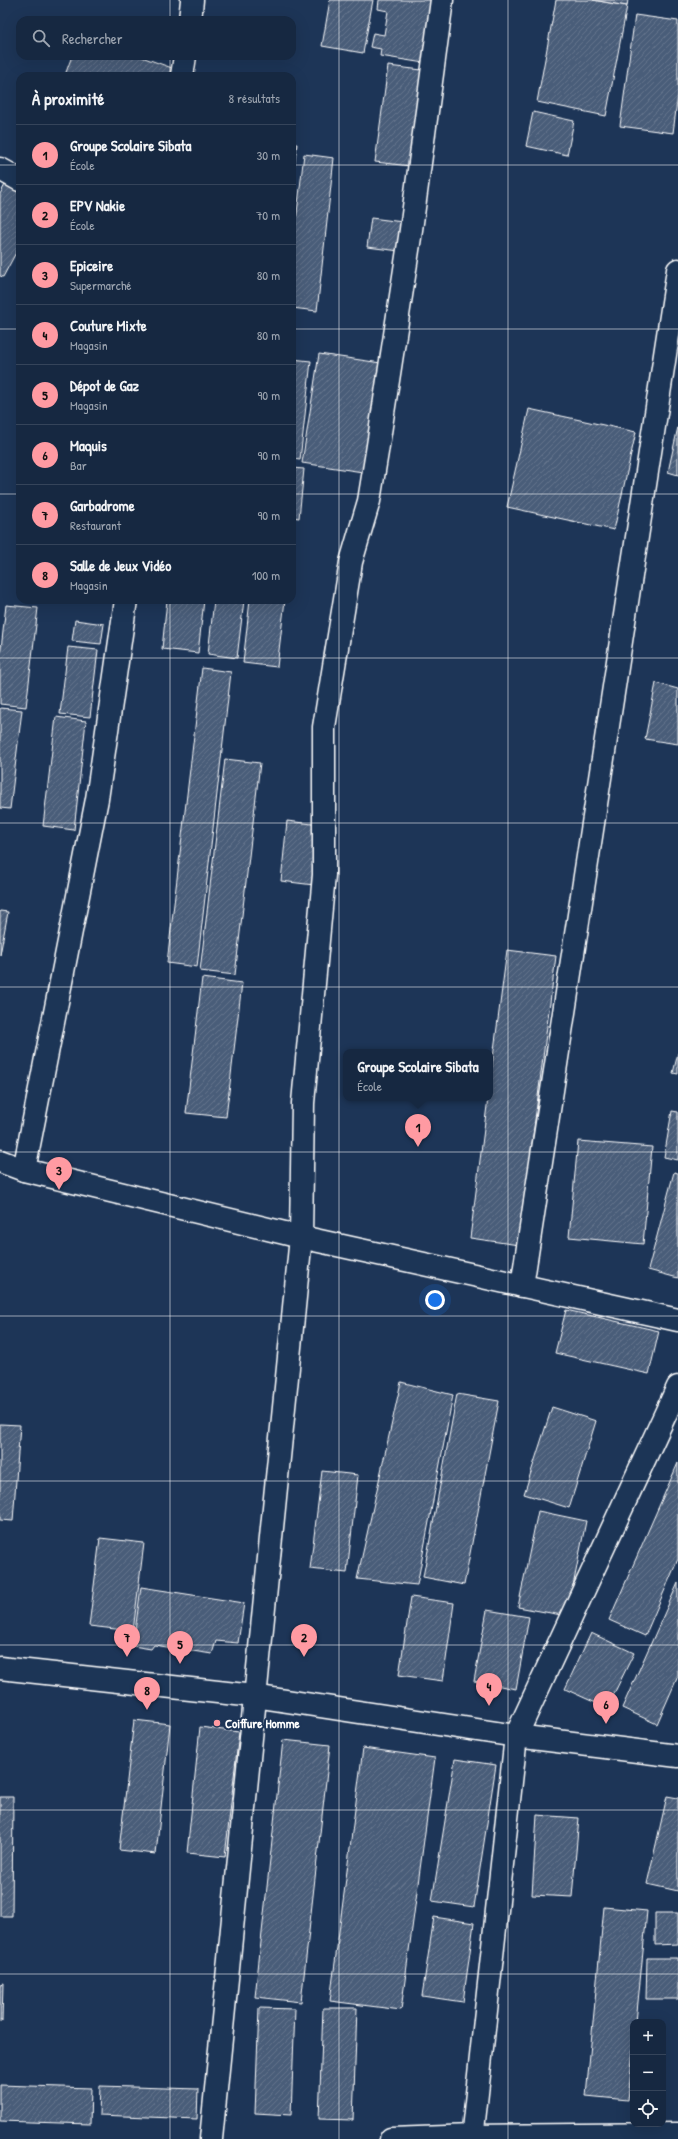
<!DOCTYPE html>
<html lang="fr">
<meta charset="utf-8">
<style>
body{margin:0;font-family:"Patrick Hand",sans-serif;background:#1f3048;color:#f1f3f6}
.controls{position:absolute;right:12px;bottom:12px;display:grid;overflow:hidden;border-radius:8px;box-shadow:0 4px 16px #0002}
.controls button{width:36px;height:36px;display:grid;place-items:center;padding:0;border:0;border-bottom:1px solid #35445a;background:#162841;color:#f1f3f6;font:20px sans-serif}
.you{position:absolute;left:435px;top:1300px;width:14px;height:14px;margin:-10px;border:3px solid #fff;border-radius:50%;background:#1a73e8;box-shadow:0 0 0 6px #1a73e833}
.badge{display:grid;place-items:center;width:26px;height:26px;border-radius:50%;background:#ff9aa2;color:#111;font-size:13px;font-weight:700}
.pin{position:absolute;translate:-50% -33px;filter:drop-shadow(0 1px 2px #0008)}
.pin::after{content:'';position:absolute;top:21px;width:14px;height:12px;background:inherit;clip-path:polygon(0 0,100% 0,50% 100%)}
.popup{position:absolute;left:343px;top:1049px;width:150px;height:52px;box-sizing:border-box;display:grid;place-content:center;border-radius:8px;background:#162841;filter:drop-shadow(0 1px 3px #0005);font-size:13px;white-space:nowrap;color:#9ea6b1}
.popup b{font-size:15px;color:#f1f3f6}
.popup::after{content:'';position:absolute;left:50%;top:100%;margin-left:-8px;border:8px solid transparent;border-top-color:#162841}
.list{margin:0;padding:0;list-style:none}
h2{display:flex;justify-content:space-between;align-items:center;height:52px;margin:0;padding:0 16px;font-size:17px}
h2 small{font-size:13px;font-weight:400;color:#9ea6b1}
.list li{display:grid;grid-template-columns:26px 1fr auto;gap:12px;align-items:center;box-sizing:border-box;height:60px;padding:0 16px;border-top:1px solid #35445a}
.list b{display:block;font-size:15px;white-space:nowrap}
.list p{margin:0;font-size:13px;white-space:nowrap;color:#9ea6b1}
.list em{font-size:13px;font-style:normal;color:#9ea6b1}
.icon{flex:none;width:22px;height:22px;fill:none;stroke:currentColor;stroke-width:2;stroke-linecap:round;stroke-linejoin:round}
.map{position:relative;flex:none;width:678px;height:2139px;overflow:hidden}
.search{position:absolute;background:#162841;box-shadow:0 4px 16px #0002;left:16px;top:16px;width:280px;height:44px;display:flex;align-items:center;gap:10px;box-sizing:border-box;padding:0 14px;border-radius:12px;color:#9ea6b1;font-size:15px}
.panel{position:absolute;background:#162841;box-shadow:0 4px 16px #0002;left:16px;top:72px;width:280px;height:532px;border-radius:12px}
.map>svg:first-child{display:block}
</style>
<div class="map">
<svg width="678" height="2139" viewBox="0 0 678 2139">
<defs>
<pattern id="building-hatch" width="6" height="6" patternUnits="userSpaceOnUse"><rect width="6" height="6" fill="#4a5d79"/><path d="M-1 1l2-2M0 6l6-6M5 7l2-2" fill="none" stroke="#65758d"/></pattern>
</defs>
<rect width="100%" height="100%" fill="#1d3557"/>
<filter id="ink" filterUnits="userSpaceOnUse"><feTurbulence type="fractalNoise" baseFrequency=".025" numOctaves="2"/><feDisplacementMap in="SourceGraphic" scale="8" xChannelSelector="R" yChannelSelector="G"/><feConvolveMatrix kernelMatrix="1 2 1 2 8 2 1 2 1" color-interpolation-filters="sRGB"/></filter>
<g filter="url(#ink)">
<g fill="url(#building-hatch)" stroke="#fff">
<polygon points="330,0 373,0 363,53 322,46"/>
<polygon points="379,0 436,0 424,63 380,56 381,49 370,47 373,33 384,35 388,11 378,9"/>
<polygon points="556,0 593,0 627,6 606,116 537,102"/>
<polygon points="593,0 628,0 627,6"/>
<polygon points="635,15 678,21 678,94 673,133 620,126"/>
<polygon points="72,56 139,56 172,68 169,76 68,76 65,75"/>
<polygon points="388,66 422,70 410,166 375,162"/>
<polygon points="533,112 574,121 567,155 526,146"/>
<polygon points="292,144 297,144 293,180 292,179"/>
<polygon points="304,154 334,158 317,311 292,308 292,255"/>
<polygon points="7,181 20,188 20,245 3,277 0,276 0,194"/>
<polygon points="371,218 403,222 400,251 367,247"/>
<polygon points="319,354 381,363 363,472 302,463"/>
<polygon points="292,359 311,361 300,460 292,459"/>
<polygon points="529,409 636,432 614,530 507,507"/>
<polygon points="678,427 678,475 668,472"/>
<polygon points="292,468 304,469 299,518 292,517"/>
<polygon points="167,600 204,600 198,653 162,649"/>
<polygon points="214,600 244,600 237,658 208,654"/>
<polygon points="250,600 285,600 277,667 243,663"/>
<polygon points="6,605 38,608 26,707 0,704 0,658"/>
<polygon points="75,620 104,624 101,644 72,641"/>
<polygon points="68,647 98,650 90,717 60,714"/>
<polygon points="202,668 231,672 197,967 167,963"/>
<polygon points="656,683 678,689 678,744 645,739"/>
<polygon points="0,708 22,710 10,809 0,808"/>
<polygon points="56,717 86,721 74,830 43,826"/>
<polygon points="225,759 260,763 235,975 200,971"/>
<polygon points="287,821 321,825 314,885 281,881"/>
<polygon points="0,911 8,912 0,955"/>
<polygon points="507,950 556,956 519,1245 470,1238 488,1098 490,1098 490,1081"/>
<polygon points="202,978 242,983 226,1117 186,1113"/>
<polygon points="678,1053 678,1074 673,1073"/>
<polygon points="672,1111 678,1112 678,1160 664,1157"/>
<polygon points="578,1141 652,1147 643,1244 569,1237"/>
<polygon points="674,1172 678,1173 678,1278 648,1270"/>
<polygon points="566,1310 659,1331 649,1374 555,1353"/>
<polygon points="401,1382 453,1395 417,1585 357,1579"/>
<polygon points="457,1394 499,1401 464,1585 423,1577"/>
<polygon points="552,1407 596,1421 569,1508 524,1494"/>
<polygon points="0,1424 20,1425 13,1521 0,1520"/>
<polygon points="678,1463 678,1559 645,1636 609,1620"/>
<polygon points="322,1471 358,1475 347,1573 310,1569"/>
<polygon points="538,1511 586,1521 567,1616 518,1607"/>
<polygon points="100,1538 144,1543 133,1631 89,1626"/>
<polygon points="678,1583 678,1676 657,1724 622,1708"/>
<polygon points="141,1587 244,1603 238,1643 216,1641 212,1654 154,1645 151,1649 133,1646"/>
<polygon points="411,1597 454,1603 443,1681 399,1675"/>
<polygon points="487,1610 529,1617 516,1689 474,1681"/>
<polygon points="591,1633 634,1653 607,1708 565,1689"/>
<polygon points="134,1720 170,1724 156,1854 119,1850"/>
<polygon points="200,1727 239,1732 225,1857 187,1853"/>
<polygon points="283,1740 330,1745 301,2002 255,1997"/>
<polygon points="363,1748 435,1758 401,2010 330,2001"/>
<polygon points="455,1759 496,1765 474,1907 432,1901"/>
<polygon points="667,1796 678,1798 678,1891 647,1884"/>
<polygon points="0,1797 13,1797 12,1916 0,1916"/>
<polygon points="537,1815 579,1818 572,1897 532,1895"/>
<polygon points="604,1907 647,1911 636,2022 633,2022 633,2050 628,2100 586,2096"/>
<polygon points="655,1913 678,1913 678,1944 655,1945"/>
<polygon points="434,1917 474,1923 463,2002 422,1996"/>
<polygon points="647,1958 678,1958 678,1999 646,1999"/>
<polygon points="3,1983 2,2021 0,2021 0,1984"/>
<polygon points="259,2008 295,2009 291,2115 255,2113"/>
<polygon points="323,2008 357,2008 353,2120 319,2119"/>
<polygon points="0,2085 91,2088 90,2124 0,2121"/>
<polygon points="100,2086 198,2089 197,2119 99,2115"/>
</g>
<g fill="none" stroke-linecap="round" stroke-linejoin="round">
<defs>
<g id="street">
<polyline points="190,20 192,0"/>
<polyline points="182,76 185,56"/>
<polyline points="0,169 20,180"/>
<polyline points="0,1161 24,1170 301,1237 678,1320"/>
<polyline points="24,1170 97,799 126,600"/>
<polyline points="522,1286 678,270"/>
<polyline points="0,1668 254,1696 516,1736 678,1756"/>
<polyline points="211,2139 301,1237 303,1103 324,875 324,727 351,562 369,501 377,452 410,237 442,0"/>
<polyline points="391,2139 472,2136 678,2134"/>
<polyline points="472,2139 516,1736 678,1387"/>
</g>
</defs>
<use href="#street" stroke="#fff" stroke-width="25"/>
<use href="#street" stroke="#1d3557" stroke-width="22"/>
</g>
</g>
<path fill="none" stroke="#fff" stroke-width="1" stroke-opacity="0.55" d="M170 0V20M339 0V2139M508 0V2139M170 56V76M0 165H20M292 165H678M0 329H20M292 329H678M0 494H20M292 494H678M170 600V2139M0 658H678M0 823H678M0 987H678M0 1152H678M0 1316H678M0 1481H678M0 1645H678M0 1810H678M0 1974H678"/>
<circle fill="#ff9aa2" stroke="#1d3557" stroke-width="1.5" cx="217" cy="1723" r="4"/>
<g text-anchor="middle" stroke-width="4" stroke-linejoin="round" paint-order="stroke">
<g font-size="13" font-weight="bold" fill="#fff" stroke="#1d3557" text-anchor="start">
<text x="225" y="1728">Coiffure Homme</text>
</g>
</g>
</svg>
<div class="controls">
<button>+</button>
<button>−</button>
<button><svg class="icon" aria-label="locate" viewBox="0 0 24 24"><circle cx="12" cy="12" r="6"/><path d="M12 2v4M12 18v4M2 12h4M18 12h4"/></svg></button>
</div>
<div class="you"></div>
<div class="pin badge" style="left:418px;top:1147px">1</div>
<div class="popup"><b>Groupe Scolaire Sibata</b>École</div>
<div class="pin badge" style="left:304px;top:1657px">2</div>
<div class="pin badge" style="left:59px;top:1190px">3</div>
<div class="pin badge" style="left:489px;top:1706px">4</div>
<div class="pin badge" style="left:180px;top:1664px">5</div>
<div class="pin badge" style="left:606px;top:1724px">6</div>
<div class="pin badge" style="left:127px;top:1657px">7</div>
<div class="pin badge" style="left:147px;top:1710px">8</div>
<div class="search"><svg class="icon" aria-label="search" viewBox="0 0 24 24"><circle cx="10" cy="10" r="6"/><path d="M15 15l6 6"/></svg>Rechercher</div>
<section class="panel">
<h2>À proximité<small>8 résultats</small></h2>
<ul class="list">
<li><span class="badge">1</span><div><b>Groupe Scolaire Sibata</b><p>École</p></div><em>30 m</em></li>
<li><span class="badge">2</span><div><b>EPV Nakie</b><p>École</p></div><em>70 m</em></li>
<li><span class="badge">3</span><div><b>Epiceire</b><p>Supermarché</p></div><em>80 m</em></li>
<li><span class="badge">4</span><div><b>Couture Mixte</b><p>Magasin</p></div><em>80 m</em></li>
<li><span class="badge">5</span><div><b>Dépot de Gaz</b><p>Magasin</p></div><em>90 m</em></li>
<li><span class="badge">6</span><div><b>Maquis</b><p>Bar</p></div><em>90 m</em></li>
<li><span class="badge">7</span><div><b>Garbadrome</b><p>Restaurant</p></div><em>90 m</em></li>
<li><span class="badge">8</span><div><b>Salle de Jeux Vidéo</b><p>Magasin</p></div><em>100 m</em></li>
</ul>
</section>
</div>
